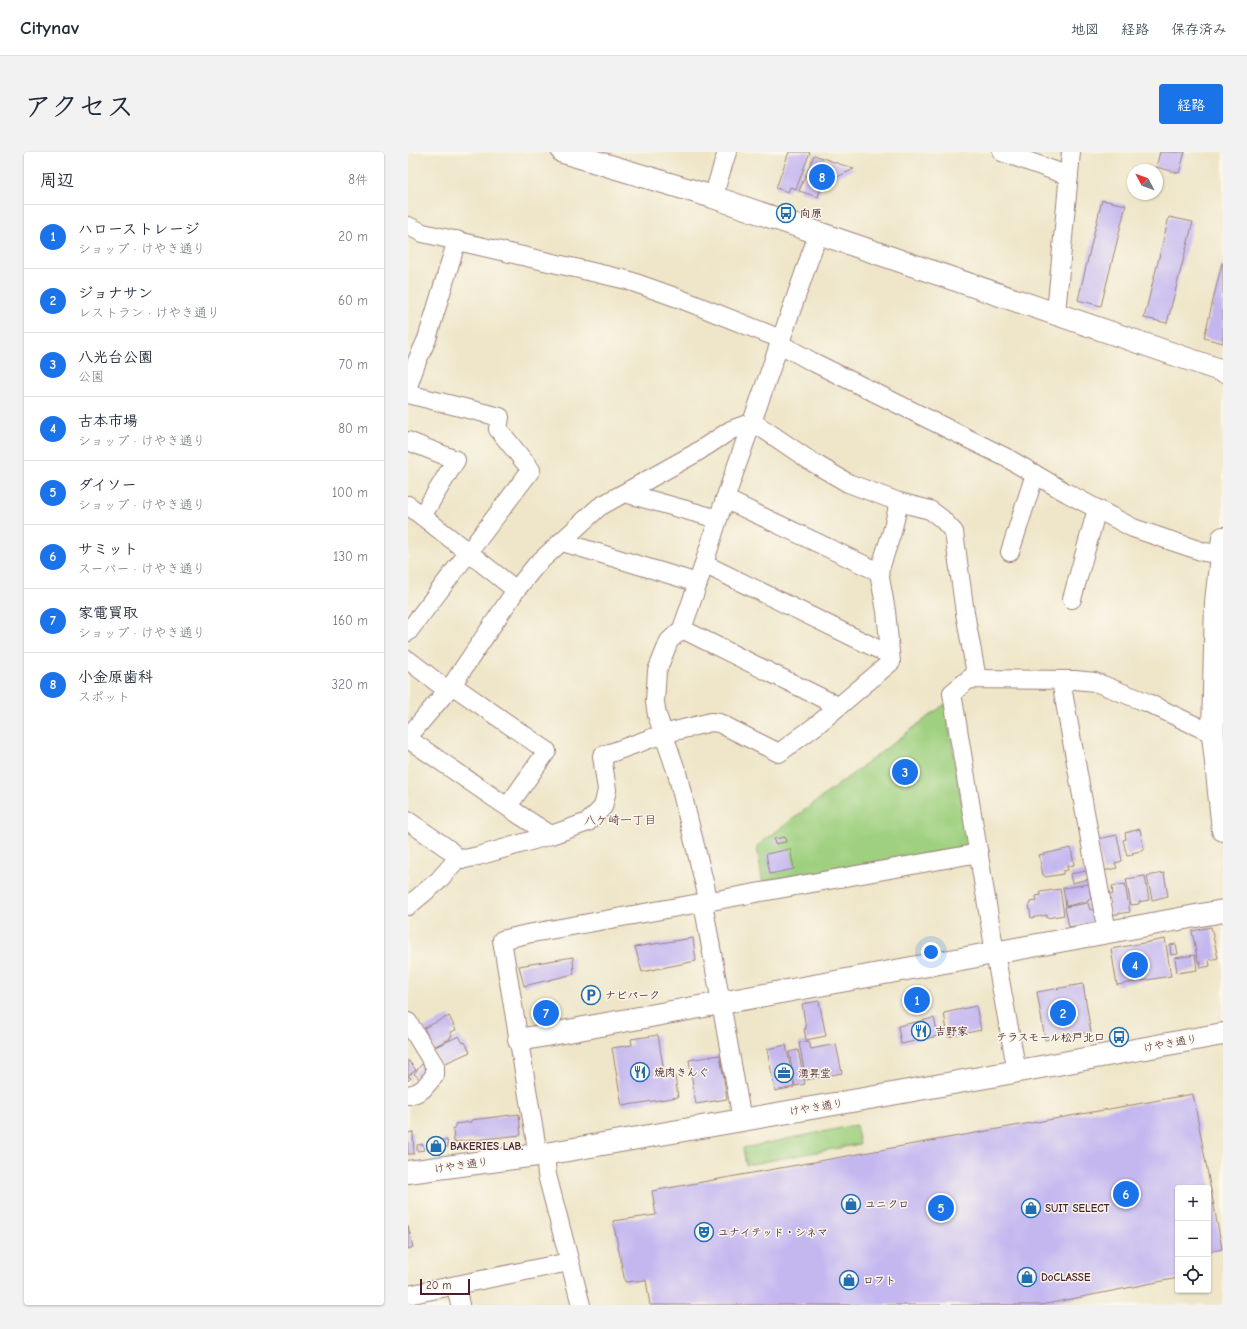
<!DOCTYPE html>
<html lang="ja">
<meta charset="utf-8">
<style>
body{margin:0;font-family:"Comic Neue","Klee One",sans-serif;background:#f2f2f3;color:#1f2937}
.controls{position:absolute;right:12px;bottom:12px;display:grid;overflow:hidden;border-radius:4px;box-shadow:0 1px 3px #0004}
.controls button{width:36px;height:36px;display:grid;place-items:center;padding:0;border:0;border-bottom:1px solid #e0e1e3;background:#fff;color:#1f2937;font:20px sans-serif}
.compass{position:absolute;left:719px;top:12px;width:36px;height:36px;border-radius:50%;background:#fff;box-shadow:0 1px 3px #0004;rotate:311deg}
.scale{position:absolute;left:12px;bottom:10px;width:50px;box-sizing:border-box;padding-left:4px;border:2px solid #4a1f2b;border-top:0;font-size:11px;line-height:14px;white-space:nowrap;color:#4a1f2b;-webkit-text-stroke:3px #fbf7ec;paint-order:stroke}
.you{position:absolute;left:523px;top:800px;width:14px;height:14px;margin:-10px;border:3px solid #fff;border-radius:50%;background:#1a73e8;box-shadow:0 0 0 6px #1a73e833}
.badge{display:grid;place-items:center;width:26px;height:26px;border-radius:50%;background:#1a73e8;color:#fff;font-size:13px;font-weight:700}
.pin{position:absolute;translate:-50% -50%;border:2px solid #fff;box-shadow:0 1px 4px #0006}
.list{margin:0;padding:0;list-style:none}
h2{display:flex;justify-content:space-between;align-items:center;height:52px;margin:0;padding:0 16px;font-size:17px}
h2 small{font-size:13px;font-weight:400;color:#747a83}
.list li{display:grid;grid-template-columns:26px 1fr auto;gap:12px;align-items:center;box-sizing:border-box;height:64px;padding:0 16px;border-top:1px solid #e0e1e3}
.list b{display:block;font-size:15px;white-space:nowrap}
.list p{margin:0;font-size:13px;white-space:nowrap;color:#747a83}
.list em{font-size:13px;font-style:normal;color:#747a83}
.icon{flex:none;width:22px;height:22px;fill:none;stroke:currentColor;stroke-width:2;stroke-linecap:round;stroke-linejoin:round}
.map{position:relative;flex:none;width:815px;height:1153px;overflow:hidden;border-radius:4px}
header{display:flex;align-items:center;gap:24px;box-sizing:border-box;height:56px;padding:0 20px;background:#fff;border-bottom:1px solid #e0e1e3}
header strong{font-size:19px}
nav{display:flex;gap:22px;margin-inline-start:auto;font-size:14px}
.intro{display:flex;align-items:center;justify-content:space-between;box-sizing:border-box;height:96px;padding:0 24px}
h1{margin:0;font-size:28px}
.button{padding:10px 18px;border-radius:4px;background:#1a73e8;color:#fff;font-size:14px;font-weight:700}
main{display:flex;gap:24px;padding:0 24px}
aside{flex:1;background:#fff;border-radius:4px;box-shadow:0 1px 3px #0004}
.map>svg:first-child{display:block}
</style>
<header>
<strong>Citynav</strong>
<nav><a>地図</a><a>経路</a><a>保存済み</a></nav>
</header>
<div class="intro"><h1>アクセス</h1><a class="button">経路</a></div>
<main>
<aside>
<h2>周辺<small>8件</small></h2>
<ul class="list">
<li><span class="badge">1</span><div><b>ハローストレージ</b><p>ショップ · けやき通り</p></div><em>20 m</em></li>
<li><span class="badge">2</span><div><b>ジョナサン</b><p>レストラン · けやき通り</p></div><em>60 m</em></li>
<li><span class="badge">3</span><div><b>八光台公園</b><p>公園</p></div><em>70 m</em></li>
<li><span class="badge">4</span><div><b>古本市場</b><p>ショップ · けやき通り</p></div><em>80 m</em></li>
<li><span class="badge">5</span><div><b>ダイソー</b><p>ショップ · けやき通り</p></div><em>100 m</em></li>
<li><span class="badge">6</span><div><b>サミット</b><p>スーパー · けやき通り</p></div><em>130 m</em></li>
<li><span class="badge">7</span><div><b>家電買取</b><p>ショップ · けやき通り</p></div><em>160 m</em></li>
<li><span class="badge">8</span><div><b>小金原歯科</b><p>スポット</p></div><em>320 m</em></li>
</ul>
</aside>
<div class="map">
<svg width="815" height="1153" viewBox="0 0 815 1153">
<rect width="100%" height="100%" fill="#fbf7ec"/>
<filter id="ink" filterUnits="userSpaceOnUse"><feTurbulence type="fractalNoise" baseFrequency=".025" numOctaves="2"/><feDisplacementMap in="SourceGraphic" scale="8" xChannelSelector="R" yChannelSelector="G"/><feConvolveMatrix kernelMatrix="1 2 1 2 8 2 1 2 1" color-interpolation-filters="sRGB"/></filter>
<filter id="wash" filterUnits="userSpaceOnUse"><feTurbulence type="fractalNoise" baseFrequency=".012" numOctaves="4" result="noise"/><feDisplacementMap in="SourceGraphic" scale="16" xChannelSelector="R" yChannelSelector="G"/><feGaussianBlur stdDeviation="0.9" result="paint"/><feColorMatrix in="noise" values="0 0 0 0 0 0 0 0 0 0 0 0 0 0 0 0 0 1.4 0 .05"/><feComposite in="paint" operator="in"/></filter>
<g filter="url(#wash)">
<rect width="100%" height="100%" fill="#efe6c9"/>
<g fill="#9fd07f" stroke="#747855">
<polygon points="537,552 560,689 556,695 355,733 349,694"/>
<polygon points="448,973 452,992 338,1013 335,996"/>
</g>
<g id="blocks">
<g fill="#c4b7f0">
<polygon points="381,0 402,0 388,37 382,35 380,40 368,36"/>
<polygon points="752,0 777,0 771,21 748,15"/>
<polygon points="406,3 446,17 414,32 410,45 391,39"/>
<polygon points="694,48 718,53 693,154 670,148"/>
<polygon points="761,65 785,70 759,171 736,166"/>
<polygon points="814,111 815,111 815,191 796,186"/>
<polygon points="732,677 736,698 724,701 725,703 719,704 715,688 718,687 717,681"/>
<polygon points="709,683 714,709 707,711 709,716 695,719 689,687"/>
<polygon points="377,685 378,690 367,692 366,687"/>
<polygon points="663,696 666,713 659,714 660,718 655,719 655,722 638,725 635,723 631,703"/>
<polygon points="382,697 386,717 362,722 358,702"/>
<polygon points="679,719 681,727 664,731 662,722"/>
<polygon points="756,721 760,744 744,748 739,724"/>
<polygon points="737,724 741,748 731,750 731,752 723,753 718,727"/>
<polygon points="681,732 683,747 680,747 681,749 658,754 655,736"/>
<polygon points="717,732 722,760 703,763 699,743 705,742 704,734"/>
<polygon points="652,737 656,763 639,766 639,763 623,766 621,752 622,752 622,750 629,749 628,744 633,743 632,740"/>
<polygon points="680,751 682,758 685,757 688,770 661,775 657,755"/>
<polygon points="803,775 810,806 801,808 802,814 793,816 792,810 790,810 784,779"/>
<polygon points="285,786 288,809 234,820 227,795"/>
<polygon points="757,787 763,824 709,833 703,797"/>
<polygon points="768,792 770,802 763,803 762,793"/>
<polygon points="787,803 789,818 769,821 767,806"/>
<polygon points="165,805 166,822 116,834 111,814"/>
<polygon points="675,832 683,880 637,888 629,840"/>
<polygon points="411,849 418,884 398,888 396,877 398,877 394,852"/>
<polygon points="568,854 573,878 540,885 536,861"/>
<polygon points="41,864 48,878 42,880 44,884 42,885 42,887 25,895 16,876"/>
<polygon points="526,866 530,884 493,892 490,874"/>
<polygon points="250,883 257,926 267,924 270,945 214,954 204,896 224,893 223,887"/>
<polygon points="51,884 55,891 57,890 62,900 33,913 25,896"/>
<polygon points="401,889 403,897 428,892 434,921 398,928 391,891"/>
<polygon points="378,893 386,935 367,939 359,897"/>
<polygon points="390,898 397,932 387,934 381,900"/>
<polygon points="312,903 319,947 288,952 281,908"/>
<polygon points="0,908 8,918 0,924 3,926 0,929"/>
<polygon points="14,912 21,918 13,928 6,922"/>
<polygon points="785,942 814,1097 800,1100 800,1036 770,1036 770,1126 633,1153 242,1153 238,1128 217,1130 205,1069 248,1063 244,1039"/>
<polygon points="111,962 113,983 46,990 45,977 47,977 47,972 63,970 63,968"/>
<polygon points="5,980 6,1002 0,1002 0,981"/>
<polygon points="39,988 40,995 20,998 19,991"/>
<polygon points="15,992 16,998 9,999 9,993"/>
<polygon points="0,1074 5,1095 0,1097"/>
</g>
</g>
</g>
<g filter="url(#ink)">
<use href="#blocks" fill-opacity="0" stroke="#9c827a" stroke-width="1"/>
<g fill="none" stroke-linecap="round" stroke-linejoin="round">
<defs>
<g id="street">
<polyline points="594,0 661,24"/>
<polyline points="305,45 319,0"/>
<polyline points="0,74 15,81 219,128 270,146 373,187"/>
<polyline points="648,161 663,0"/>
<polyline points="372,192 403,209 599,306 659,341 725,376 796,400 812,402"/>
<polyline points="0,234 9,209 19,187 49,88"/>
<polyline points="0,242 92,265 90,277 123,318 0,480"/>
<polyline points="0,289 48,308 14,364"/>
<polyline points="217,341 310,367"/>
<polyline points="317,347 471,420"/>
<polyline points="0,353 108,438"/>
<polyline points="154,390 290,431"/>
<polyline points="602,400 627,322"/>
<polyline points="296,412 482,503"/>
<polyline points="664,447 689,357"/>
<polyline points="274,477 430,554"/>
<polyline points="0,508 39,538"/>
<polyline points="653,529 699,780"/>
<polyline points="44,533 139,599 100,654"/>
<polyline points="0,585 44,533 108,438 128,413 191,355 286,302 323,278 345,270 404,310 440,331 491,350 522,358 533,366 546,380 557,461 569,527"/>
<path d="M0 587C48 619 94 653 143 683"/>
<polyline points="0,669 39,696 50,706"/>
<polyline points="301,750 269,621 249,563 247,550 249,519 261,489 274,477 290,431 310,367 410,82"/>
<polyline points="295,751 334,968"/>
<polyline points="0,754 30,729 50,706 57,707 70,704 143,683 180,670 195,655 199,638 194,604 255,582 303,570 311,571 371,601 410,572 483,510 478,459 471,420 484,380 491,350"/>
<polyline points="0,870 27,914 27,923 15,937 8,941 0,943"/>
<polyline points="609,920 587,801 544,541 561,527 667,528 687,530 738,550 805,582"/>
<polyline points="137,1002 139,1023 173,1153"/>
<polyline points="130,1003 94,788 119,782 571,701"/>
<polyline points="48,1133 52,1153"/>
<polyline points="0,1143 161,1110"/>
</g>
<g id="secondary">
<polyline points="155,0 305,45 815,219"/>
<polyline points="815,386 808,450 805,582 815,678"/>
<polyline points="111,888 815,759"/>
<polyline points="0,1020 137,1002 467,945 815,882"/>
</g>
</defs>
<use href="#street" stroke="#9c827a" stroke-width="20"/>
<use href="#secondary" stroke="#9c827a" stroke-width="24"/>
<use href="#street" stroke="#fff" stroke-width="18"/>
<use href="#secondary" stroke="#fff" stroke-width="22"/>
</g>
</g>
<defs>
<symbol id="bus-ring" viewBox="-11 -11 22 22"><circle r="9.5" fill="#fbf7ec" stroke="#1f6fb2" stroke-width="1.5"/><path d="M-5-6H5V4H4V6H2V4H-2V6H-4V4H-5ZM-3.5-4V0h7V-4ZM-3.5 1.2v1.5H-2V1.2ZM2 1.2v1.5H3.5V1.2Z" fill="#1f6fb2"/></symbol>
<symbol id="parking-ring" viewBox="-11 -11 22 22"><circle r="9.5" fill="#fbf7ec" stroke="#1f6fb2" stroke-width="1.5"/><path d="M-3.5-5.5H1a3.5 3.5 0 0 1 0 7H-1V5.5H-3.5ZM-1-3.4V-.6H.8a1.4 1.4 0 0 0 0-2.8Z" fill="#1f6fb2"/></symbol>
<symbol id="restaurant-ring" viewBox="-11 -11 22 22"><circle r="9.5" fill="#fbf7ec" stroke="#1f6fb2" stroke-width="1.5"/><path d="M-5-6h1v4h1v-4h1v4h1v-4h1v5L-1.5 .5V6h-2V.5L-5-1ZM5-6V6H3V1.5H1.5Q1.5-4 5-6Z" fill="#1f6fb2"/></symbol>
<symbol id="office-ring" viewBox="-11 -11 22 22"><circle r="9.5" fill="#fbf7ec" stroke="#1f6fb2" stroke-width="1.5"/><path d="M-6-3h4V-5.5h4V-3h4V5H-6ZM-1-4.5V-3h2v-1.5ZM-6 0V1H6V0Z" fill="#1f6fb2"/></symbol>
<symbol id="shop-ring" viewBox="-11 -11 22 22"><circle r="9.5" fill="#fbf7ec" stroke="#1f6fb2" stroke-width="1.5"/><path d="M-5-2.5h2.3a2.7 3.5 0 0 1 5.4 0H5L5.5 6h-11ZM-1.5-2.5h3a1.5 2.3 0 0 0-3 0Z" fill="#1f6fb2"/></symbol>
<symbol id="theatre-ring" viewBox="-11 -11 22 22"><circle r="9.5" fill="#fbf7ec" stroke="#1f6fb2" stroke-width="1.5"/><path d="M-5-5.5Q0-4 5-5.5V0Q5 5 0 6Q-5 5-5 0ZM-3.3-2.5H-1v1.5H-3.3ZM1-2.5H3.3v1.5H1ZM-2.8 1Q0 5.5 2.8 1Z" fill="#1f6fb2"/></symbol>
</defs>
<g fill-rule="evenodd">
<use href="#bus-ring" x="367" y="50" width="22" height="22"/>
<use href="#parking-ring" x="172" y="832" width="22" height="22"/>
<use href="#restaurant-ring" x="502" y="868" width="22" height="22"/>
<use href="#bus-ring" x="700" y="874" width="22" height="22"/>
<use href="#restaurant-ring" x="221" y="909" width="22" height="22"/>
<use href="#office-ring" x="365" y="910" width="22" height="22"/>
<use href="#shop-ring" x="17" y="983" width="22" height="22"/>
<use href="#shop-ring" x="432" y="1041" width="22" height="22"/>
<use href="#shop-ring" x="612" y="1045" width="22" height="22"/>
<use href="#theatre-ring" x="285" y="1069" width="22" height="22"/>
<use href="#shop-ring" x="608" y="1114" width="22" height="22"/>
<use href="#shop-ring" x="430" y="1117" width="22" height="22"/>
</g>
<g text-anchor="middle" stroke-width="3" stroke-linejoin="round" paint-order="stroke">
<g font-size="11" font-weight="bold" fill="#4a1f2b" stroke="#fbf7ec" text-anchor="start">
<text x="392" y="65">向原</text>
<text x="197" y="847">ナビパーク</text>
<text x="527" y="883">吉野家</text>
<text x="697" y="889" text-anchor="end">テラスモール松戸北口</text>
<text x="246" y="924">焼肉きんぐ</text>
<text x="390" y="925">湧昇堂</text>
<text x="42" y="998">BAKERIES LAB.</text>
<text x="457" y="1056">ユニクロ</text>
<text x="637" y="1060">SUIT SELECT</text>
<text x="310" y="1084">ユナイテッド・シネマ</text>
<text x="633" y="1129">DoCLASSE</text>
<text x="455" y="1132">ロフト</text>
</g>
<g font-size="11" fill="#4a1f2b" stroke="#fbf7ec">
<text transform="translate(762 891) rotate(-10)" y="4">けやき通り</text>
<text transform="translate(408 955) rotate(-9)" y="4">けやき通り</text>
<text transform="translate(53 1013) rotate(-8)" y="4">けやき通り</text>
</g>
<g font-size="12" fill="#4a1f2b" stroke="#fbf7ec">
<text x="212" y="672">八ケ崎一丁目</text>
</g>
</g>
</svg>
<div class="controls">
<button>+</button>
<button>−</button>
<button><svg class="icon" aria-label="locate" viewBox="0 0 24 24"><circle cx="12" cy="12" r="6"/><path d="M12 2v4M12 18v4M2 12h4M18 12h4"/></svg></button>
</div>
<svg class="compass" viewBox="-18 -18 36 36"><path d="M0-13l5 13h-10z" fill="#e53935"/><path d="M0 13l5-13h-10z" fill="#747a83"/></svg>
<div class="scale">20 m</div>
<div class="you"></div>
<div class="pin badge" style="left:509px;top:848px">1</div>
<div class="pin badge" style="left:655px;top:861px">2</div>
<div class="pin badge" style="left:497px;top:620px">3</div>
<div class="pin badge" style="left:727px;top:813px">4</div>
<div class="pin badge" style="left:533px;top:1056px">5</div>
<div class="pin badge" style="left:718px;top:1042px">6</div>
<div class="pin badge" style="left:138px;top:861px">7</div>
<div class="pin badge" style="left:414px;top:25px">8</div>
</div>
</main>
